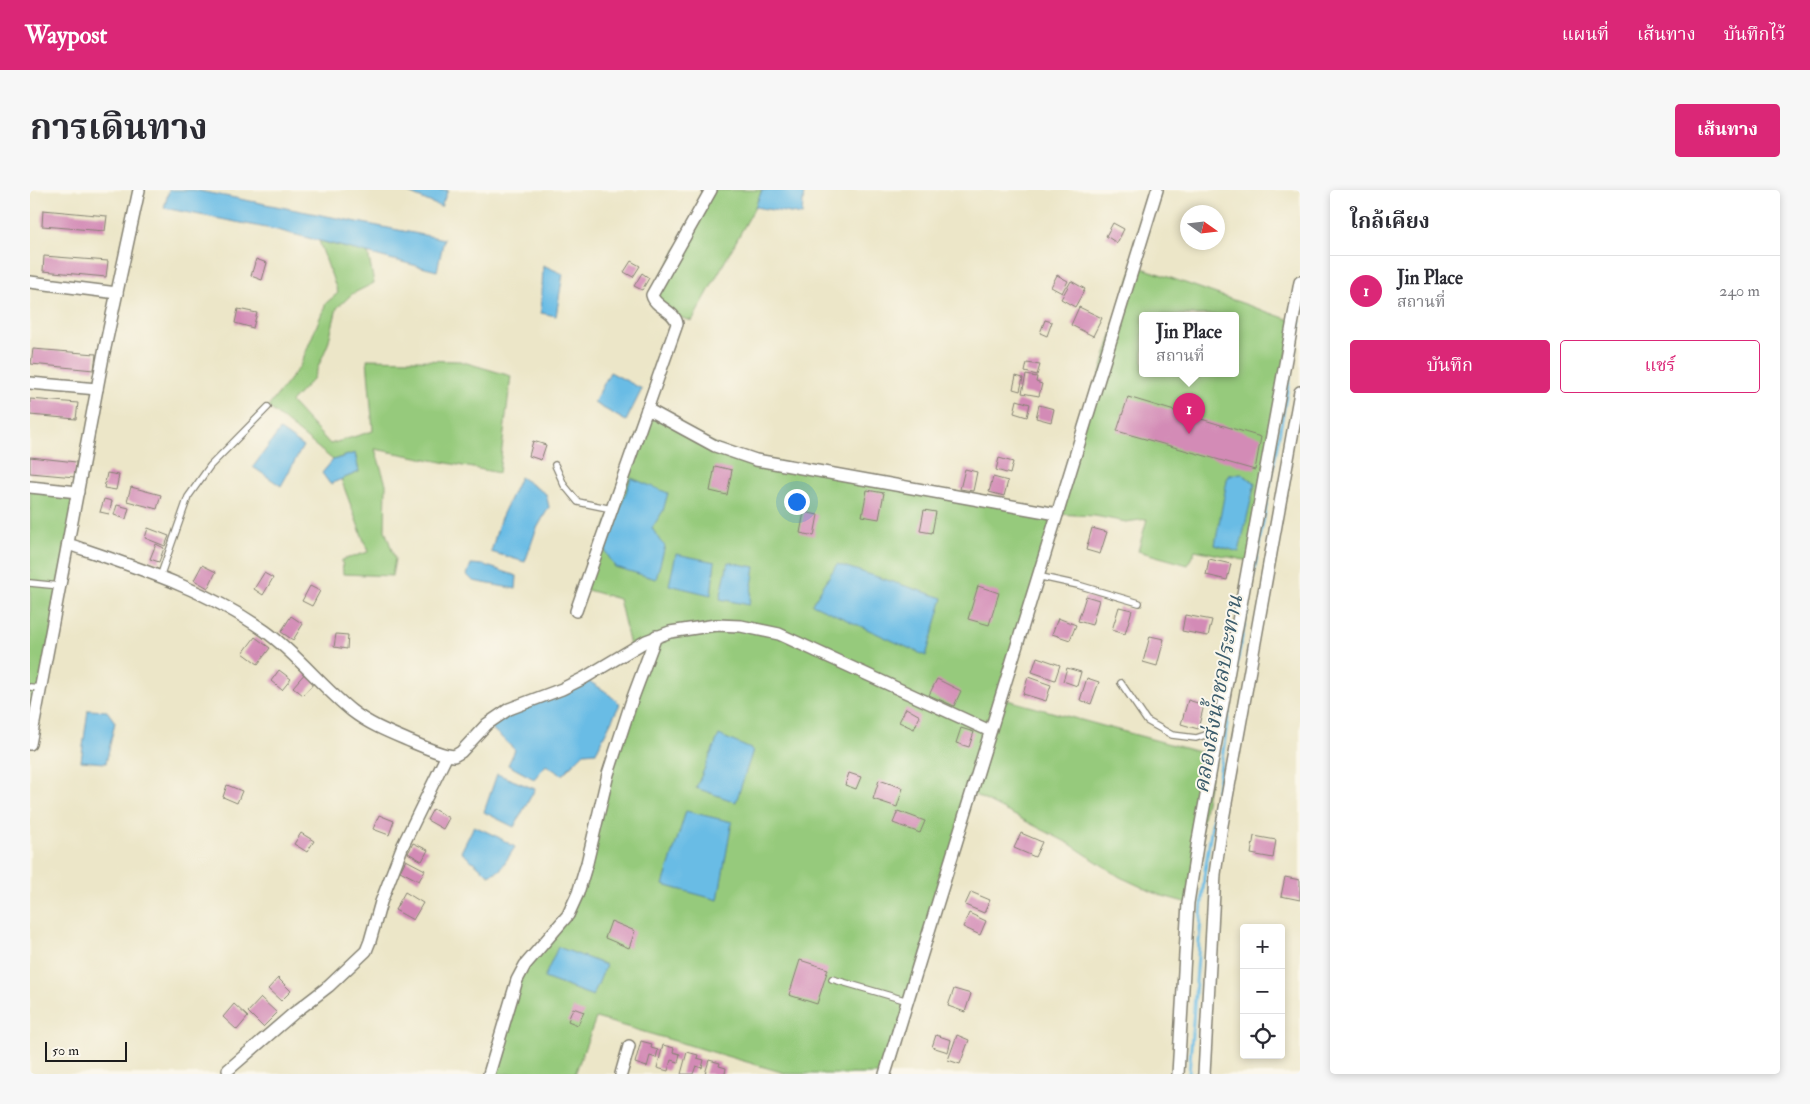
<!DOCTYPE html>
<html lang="th">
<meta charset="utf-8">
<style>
body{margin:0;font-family:"IM FELL Double Pica","Noto Serif Thai",serif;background:#f7f7f7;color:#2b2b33}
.controls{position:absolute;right:15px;bottom:15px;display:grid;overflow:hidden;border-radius:5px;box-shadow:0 2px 8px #0003}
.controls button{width:45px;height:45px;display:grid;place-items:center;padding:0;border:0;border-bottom:1px solid #e1e1e2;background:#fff;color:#2b2b33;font:25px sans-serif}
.compass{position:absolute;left:1150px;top:15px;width:45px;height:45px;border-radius:50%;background:#fff;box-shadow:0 2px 8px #0003;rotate:104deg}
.scale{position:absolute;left:15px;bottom:12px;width:82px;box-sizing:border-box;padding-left:5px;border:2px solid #1c1c1c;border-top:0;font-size:14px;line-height:18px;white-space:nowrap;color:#1c1c1c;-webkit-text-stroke:4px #fbf7ec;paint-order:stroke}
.you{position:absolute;left:766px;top:311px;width:18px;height:18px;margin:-12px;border:4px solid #fff;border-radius:50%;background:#1a73e8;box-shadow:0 0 0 8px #1a73e833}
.badge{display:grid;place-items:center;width:32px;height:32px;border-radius:50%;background:#db2777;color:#fff;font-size:16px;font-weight:700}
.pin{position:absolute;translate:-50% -41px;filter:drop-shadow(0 1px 2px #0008)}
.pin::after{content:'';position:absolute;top:26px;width:18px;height:15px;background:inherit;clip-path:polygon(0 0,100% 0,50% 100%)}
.popup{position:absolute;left:1109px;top:122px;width:100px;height:65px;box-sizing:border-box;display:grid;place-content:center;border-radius:5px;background:#fff;filter:drop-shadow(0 1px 4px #0005);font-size:16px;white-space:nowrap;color:#7c7c81}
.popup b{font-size:19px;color:#2b2b33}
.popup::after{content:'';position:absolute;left:50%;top:100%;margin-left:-10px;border:10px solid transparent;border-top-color:#fff}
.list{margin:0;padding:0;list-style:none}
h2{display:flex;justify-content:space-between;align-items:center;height:65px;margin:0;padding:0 20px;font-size:21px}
h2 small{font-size:16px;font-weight:400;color:#7c7c81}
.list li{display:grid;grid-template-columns:32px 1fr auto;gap:15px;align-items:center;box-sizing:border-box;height:70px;padding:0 20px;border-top:1px solid #e1e1e2}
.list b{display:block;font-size:19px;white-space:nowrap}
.list p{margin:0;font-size:16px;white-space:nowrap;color:#7c7c81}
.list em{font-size:16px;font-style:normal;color:#7c7c81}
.actions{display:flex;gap:10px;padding:15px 20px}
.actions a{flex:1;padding:11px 0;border:1px solid #db2777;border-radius:5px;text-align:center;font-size:18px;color:#db2777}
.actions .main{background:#db2777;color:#fff}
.icon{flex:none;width:28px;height:28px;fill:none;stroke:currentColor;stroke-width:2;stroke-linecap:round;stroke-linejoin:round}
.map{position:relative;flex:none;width:1270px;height:884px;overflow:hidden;border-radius:5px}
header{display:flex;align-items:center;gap:30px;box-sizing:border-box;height:70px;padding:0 25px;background:#db2777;color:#fff}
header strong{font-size:24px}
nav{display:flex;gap:28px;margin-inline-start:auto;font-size:18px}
.intro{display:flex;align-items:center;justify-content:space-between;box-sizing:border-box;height:120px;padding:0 30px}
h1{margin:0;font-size:35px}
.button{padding:12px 22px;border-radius:5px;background:#db2777;color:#fff;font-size:18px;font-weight:700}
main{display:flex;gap:30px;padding:0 30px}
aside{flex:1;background:#fff;border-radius:5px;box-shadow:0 2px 8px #0003}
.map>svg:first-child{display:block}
</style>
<header>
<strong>Waypost</strong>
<nav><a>แผนที่</a><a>เส้นทาง</a><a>บันทึกไว้</a></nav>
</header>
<div class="intro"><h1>การเดินทาง</h1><a class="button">เส้นทาง</a></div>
<main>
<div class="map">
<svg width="1270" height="884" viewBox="0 0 1270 884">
<rect width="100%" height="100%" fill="#fbf7ec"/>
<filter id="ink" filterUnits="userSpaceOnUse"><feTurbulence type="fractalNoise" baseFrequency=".02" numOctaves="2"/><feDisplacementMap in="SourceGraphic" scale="10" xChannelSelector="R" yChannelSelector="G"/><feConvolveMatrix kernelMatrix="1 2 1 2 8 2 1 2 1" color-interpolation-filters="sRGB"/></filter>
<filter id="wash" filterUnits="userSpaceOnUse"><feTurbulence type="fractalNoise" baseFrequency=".0096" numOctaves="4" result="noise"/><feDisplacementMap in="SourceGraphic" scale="20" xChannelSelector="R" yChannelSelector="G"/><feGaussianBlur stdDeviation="1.12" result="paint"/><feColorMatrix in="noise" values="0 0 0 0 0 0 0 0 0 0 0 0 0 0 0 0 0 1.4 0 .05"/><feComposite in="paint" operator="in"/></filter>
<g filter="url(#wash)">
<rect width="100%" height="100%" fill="#ece6c8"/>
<g fill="#96ca7b" stroke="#59734c" fill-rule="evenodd">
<polygon points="681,0 732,0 725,17 662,131 645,126 623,101"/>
<polygon points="289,51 338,63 344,93 322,104 307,118 298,154 283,189 261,212 300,254 343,241 337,169 430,171 481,186 469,283 345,259 356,294 355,340 365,369 362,386 313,384 312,370 338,362 311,289 329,282 325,263 303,270 238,217 270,176 296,113 308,103"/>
<path d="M1104 75 1263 131 1219 371 1165 360 1158 375 1108 361 1117 329 1096 332 1065 326 1027 324 970 508 1184 566 1158 713 1129 705 1090 687 1040 654 941 603 855 884H758L566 828 545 884H459L487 790 538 725 578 584 626 447 601 460 589 409 554 399 617 219 705 264 1026 324ZM1113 125H1205V183H1113Z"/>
<polygon points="0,297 48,302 0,554"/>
</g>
<g fill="#69bce5" stroke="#426c80">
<polygon points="139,0 164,0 414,49 407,81 247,40 134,18"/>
<polygon points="372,0 418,0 411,17"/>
<polygon points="732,0 774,0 772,25 725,17"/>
<polygon points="513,75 533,84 526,126 511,123"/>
<polygon points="580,182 612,199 596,231 564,213"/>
<polygon points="250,240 273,256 251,296 223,277"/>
<polygon points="325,263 329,282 300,294 292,283 303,270"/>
<polygon points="1212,284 1225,293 1209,362 1185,355 1198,285"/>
<polygon points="490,287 516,304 519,317 506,340 495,372 461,362 470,330"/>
<polygon points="601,288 638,303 633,321 622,338 630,351 635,356 626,389 585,377 575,361"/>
<polygon points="646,364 685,372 681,405 639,395"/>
<polygon points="698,372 725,377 719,415 690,409"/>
<polygon points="441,374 454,375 487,386 486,399 443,391 437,385"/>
<polygon points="807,374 913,408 896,466 782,414"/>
<polygon points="554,488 575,501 590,514 566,562 554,563 532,585 516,575 504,589 478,575 485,560 457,534"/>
<polygon points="58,520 77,521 85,532 76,573 51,571"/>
<polygon points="689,545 723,560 706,612 666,598"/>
<polygon points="467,584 505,599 484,637 454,622"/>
<polygon points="656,621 702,632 688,710 633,695"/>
<polygon points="444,636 468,647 485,657 470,680 459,685 431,662"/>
<polygon points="528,757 576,775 563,806 514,788"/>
</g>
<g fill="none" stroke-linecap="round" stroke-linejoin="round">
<polyline stroke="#69bce5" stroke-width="3" points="1159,884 1174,687 1203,495 1270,132"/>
</g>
<g id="blocks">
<g fill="#d38bb6">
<polygon points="13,20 77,26 75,41 12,36"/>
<polygon points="1083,33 1094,39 1087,53 1076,46"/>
<polygon points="14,66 78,71 76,87 13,81"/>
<polygon points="226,69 237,73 232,90 221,86"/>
<polygon points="601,71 610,76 603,87 594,82"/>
<polygon points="612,83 619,88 612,100 604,96"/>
<polygon points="1027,85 1038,91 1032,103 1021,97"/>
<polygon points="1041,91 1055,99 1045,117 1031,109"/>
<polygon points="1049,117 1072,128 1063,146 1041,135"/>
<polygon points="208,119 227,123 223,138 205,133"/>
<polygon points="1015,130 1022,132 1017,146 1010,143"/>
<polygon points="3,159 66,164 64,180 1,174"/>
<polygon points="997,173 1010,175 1007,185 995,182"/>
<polygon points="996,185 1007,187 1006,192 1012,194 1009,206 992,203"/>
<polygon points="986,186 993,188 990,201 983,199"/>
<polygon points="1098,207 1231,247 1225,280 1087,241"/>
<polygon points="0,209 48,213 46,229 0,225"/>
<polygon points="987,210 1000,214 997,227 984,223"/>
<polygon points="1009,215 1024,219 1021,232 1006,228"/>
<polygon points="503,251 516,255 511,270 499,266"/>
<polygon points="0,267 46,272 45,287 0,283"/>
<polygon points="969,268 983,272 980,284 966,280"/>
<polygon points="685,276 702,280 697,305 680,301"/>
<polygon points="935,279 947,282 943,301 930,299"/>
<polygon points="77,283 89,285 86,300 74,298"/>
<polygon points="963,287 978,291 974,306 959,302"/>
<polygon points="101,297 131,305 127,319 97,311"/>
<polygon points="837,300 854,303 849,329 832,326"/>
<polygon points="74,309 82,311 79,324 70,322"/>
<polygon points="87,315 99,318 96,329 84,325"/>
<polygon points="894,320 906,322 902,343 890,341"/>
<polygon points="774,322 788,325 784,346 770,343"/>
<polygon points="118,338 139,346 135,356 115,348"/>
<polygon points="1062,338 1077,342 1070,364 1056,360"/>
<polygon points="126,354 134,358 129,372 120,369"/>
<polygon points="1179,369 1201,374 1197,390 1176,385"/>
<polygon points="172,375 186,382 178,398 164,390"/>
<polygon points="234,383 243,388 233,405 224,399"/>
<polygon points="280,396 290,401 282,416 272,411"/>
<polygon points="948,396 969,403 959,435 938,429"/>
<polygon points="1056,406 1069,410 1062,435 1048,431"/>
<polygon points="1089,417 1102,420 1095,444 1082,440"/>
<polygon points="1155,425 1182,430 1178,446 1152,441"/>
<polygon points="261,426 273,434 263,450 251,442"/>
<polygon points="1028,428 1046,435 1040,450 1022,444"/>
<polygon points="306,444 318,445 317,459 304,457"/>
<polygon points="1120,446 1134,449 1127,476 1113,472"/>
<polygon points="225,447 240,458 228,474 213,463"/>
<polygon points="1007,467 1030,475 1025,490 1002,482"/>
<polygon points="1037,478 1051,482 1047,496 1033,491"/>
<polygon points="249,480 261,489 252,500 241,491"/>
<polygon points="276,482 286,491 273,505 263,497"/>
<polygon points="998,487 1021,495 1016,511 993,504"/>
<polygon points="1057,488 1069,492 1061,514 1050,510"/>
<polygon points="907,489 931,501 924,516 899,505"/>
<polygon points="1158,510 1174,515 1168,539 1151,534"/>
<polygon points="876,518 890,526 884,539 869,532"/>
<polygon points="931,538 944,542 939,557 926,553"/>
<polygon points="819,583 831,587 826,599 815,595"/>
<polygon points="849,590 873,598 867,617 843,609"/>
<polygon points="197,595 212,601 207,613 193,607"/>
<polygon points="403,619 419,628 413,639 397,630"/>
<polygon points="868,621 895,631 890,643 863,633"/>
<polygon points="349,625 364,631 359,645 343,639"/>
<polygon points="271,643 284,651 277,662 264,654"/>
<polygon points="991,643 1012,652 1005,667 984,658"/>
<polygon points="1224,646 1246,650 1243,668 1221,664"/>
<polygon points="383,653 398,660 392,671 378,663"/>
<polygon points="376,670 395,680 389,691 370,681"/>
<polygon points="1255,687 1270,690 1270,710 1251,706"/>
<polygon points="375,702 393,713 383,730 365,720"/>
<polygon points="941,702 960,710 954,723 935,715"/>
<polygon points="939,723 956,731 950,745 933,737"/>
<polygon points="581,731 605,741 599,758 575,748"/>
<polygon points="770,770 798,779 787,814 759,805"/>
<polygon points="248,788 261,801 251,811 238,799"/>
<polygon points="924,799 941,804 935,822 918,816"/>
<polygon points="231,808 247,823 233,837 218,822"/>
<polygon points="204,814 218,827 207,840 193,827"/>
<polygon points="543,818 554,822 548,835 538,831"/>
<polygon points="906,845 921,850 918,862 902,857"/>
<polygon points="927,845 939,850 930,874 918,870"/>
<polygon points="611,851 622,854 621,858 628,860 626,868 620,866 617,877 605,873"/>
<polygon points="633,855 644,858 643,862 650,864 648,872 641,870 638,881 627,878"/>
<polygon points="657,862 668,865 667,868 674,870 672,878 666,876 663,884 651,884"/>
<polygon points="679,870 690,873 689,876 696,878 695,884 675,884"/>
</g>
</g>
</g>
<g filter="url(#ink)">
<use href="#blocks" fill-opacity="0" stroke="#848172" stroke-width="1"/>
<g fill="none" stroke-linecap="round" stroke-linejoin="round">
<defs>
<g id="lane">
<polyline points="525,275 534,295 548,312 582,319"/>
<polyline points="1007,386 1048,395 1109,413"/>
<polyline points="130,387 158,307 180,276 238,217"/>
<polyline points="0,393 30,396"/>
<polyline points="1091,493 1117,531 1142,545 1166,548 1188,541"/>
<polyline points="0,497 11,498"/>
<polyline points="802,789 878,811"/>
</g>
<g id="street">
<polyline points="0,92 87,103"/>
<polyline points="0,193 67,199"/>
<polyline points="617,219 685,256 726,270 1027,324"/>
<polyline points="0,297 48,302"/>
<path d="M38 354C105 377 176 399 235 441 267 464 291 496 322 521 340 535 361 543 382 552 394 557 405 562 417 565L424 566 431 562 457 534 479 519 532 499 554 488 616 451 640 442 686 435 711 436 749 444 960 541"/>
<path d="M546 421 647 134C645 120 625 118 622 105L681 0"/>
<polyline points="0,554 73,167 109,0"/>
<polyline points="198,880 264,823 299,796 336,761 340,751 351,712 373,655 417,565"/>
<polyline points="459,884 487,790 495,775 538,725 548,703 557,673 578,584 602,510 626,446"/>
<polyline points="591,884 599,856"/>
<polyline points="855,884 1127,0"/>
<polyline points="1148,884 1158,713 1168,650 1270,92"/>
<polyline points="1174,884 1185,684 1192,635 1270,202"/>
</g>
</defs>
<use href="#lane" stroke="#848172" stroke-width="8"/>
<use href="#street" stroke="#848172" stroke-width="14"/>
<use href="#lane" stroke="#fff" stroke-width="5.5"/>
<use href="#street" stroke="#fff" stroke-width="11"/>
</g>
</g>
<g text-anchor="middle" stroke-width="4" stroke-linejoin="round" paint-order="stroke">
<g font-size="22" font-style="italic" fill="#3b5c6c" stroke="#fbf7ec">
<text transform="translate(1187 504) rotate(-80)" y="8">คลองส่งน้ำชลประทาน</text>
</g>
</g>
</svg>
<div class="controls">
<button>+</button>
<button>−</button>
<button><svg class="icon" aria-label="locate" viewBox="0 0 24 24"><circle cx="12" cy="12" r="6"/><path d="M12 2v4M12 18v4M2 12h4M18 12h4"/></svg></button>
</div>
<svg class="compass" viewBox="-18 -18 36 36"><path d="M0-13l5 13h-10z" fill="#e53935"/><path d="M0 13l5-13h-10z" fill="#7c7c81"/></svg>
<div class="scale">50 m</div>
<div class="you"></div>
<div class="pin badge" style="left:1159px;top:244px">1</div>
<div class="popup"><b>Jin Place</b>สถานที่</div>
</div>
<aside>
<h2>ใกล้เคียง<small></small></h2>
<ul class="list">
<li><span class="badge">1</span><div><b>Jin Place</b><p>สถานที่</p></div><em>240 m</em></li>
</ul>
<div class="actions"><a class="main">บันทึก</a><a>แชร์</a></div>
</aside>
</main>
